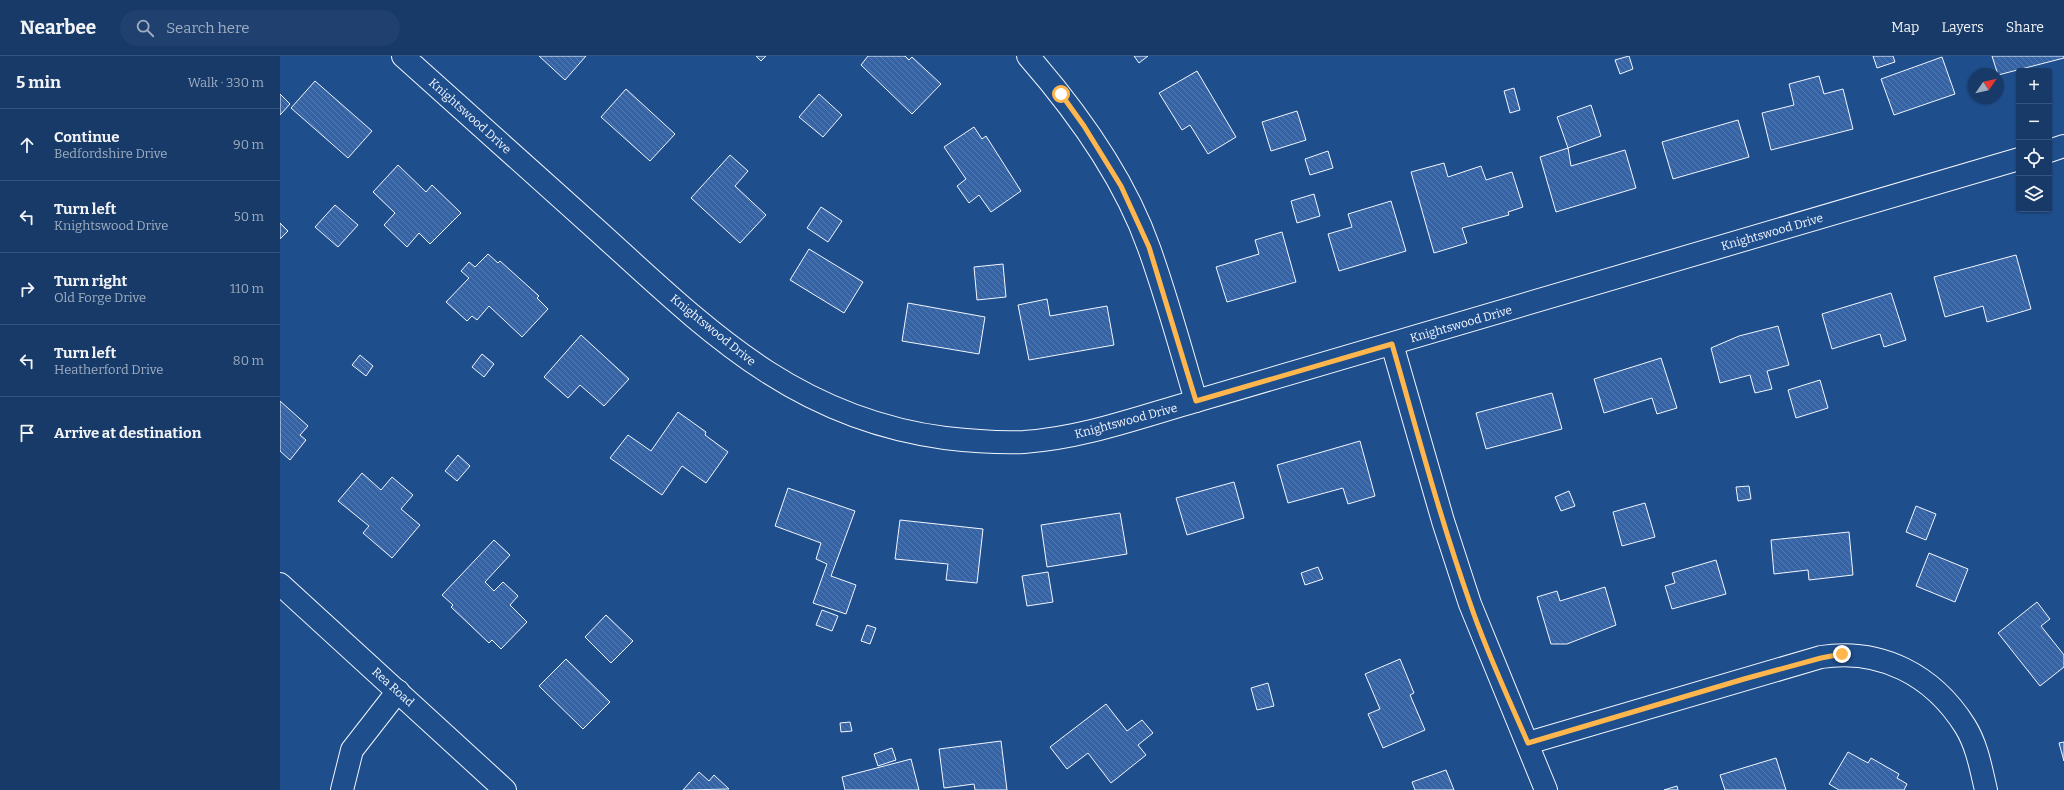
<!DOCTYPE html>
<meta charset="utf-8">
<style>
body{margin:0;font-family:Bitter,serif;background:#20416f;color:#f1f3f6}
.controls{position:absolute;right:12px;top:12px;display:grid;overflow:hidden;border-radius:4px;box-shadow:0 1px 3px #0004}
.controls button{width:36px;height:36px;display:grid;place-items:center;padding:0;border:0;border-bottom:1px solid #36547d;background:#173a69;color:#f1f3f6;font:20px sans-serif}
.compass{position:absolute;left:1688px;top:12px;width:36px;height:36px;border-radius:50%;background:#173a69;box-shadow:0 1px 3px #0004;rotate:56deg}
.stop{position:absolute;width:12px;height:12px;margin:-9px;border:3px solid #ffb74d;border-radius:50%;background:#fff}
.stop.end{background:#ffb74d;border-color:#fff;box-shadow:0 1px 4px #0008}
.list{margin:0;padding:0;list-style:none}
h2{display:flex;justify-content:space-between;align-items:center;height:52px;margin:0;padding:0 16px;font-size:17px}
h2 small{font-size:13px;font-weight:400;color:#9eadc0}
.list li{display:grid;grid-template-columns:26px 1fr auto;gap:12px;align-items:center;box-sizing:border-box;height:72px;padding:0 16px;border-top:1px solid #36547d}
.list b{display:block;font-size:15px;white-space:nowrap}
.list p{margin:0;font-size:13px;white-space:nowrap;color:#9eadc0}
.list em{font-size:13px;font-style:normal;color:#9eadc0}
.icon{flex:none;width:22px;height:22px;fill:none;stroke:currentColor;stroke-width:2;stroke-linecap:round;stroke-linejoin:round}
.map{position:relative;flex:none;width:1784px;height:734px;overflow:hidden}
header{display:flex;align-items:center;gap:24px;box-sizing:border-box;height:56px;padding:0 20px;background:#173a69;border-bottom:1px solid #36547d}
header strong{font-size:19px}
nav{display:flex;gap:22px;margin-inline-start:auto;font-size:14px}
.search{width:280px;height:36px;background:#20416f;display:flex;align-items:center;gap:10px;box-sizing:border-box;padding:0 14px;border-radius:22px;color:#9eadc0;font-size:15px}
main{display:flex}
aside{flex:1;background:#173a69}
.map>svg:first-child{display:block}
</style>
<header>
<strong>Nearbee</strong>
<div class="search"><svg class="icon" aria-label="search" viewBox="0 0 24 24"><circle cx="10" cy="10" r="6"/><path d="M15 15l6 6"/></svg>Search here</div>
<nav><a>Map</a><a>Layers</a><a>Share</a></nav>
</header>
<main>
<aside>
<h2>5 min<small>Walk · 330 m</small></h2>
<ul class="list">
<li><svg class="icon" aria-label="ahead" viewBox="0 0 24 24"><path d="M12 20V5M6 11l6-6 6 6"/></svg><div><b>Continue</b><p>Bedfordshire Drive</p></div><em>90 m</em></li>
<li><svg class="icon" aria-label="left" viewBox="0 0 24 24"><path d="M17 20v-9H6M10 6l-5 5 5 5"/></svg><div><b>Turn left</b><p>Knightswood Drive</p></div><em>50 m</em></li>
<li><svg class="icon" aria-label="right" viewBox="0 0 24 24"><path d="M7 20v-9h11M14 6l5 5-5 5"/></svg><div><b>Turn right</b><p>Old Forge Drive</p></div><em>110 m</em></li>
<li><svg class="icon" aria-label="left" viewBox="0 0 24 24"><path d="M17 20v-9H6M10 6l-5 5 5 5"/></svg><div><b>Turn left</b><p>Heatherford Drive</p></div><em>80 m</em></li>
<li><svg class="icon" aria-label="arrive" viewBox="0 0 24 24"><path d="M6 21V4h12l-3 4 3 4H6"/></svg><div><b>Arrive at destination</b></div></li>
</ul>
</aside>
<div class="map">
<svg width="1784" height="734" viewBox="0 0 1784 734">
<defs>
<pattern id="building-back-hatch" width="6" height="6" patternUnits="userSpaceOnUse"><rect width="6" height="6" fill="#3563a3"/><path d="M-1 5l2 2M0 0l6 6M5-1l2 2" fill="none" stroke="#537ab1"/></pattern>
</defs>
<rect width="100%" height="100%" fill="#1f4e8c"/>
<g fill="url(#building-back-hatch)" stroke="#f2f6ff">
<polygon points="259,0 306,0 285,24"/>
<polygon points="476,0 486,0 481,5"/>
<polygon points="588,0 625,0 629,4 632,1 661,28 632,58 581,9"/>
<polygon points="854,0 868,0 859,7"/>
<polygon points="1349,0 1353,13 1340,18 1335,4"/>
<polygon points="1593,0 1613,0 1615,6 1597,12"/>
<polygon points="1712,0 1784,0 1784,2 1718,19"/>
<polygon points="1662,1 1675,38 1614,59 1601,23"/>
<polygon points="917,15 956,81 928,98 910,69 902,74 879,37"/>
<polygon points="1539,20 1544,38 1563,33 1573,73 1491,94 1482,57 1514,49 1509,28"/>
<polygon points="35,25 92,75 68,102 11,52"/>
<polygon points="1234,32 1240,54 1230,57 1224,35"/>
<polygon points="346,33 395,78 370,105 321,61"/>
<polygon points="0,38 10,48 0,59"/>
<polygon points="539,38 562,59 543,81 519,61"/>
<polygon points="1311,49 1321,80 1288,92 1277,61"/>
<polygon points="1017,55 1026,84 991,95 982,66"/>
<polygon points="1458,64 1469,101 1393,123 1382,86"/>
<polygon points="694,71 702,83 706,80 741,135 711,156 699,139 689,147 677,130 686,123 664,91"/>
<polygon points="1288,92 1291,110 1345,94 1356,132 1276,156 1260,101"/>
<polygon points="1048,95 1053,112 1030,119 1025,103"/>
<polygon points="450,99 468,115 455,130 486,159 460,187 411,142"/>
<polygon points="1164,107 1168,121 1201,110 1206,124 1232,116 1243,151 1228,156 1229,159 1182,172 1187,187 1154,197 1131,116"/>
<polygon points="118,109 146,136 152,129 181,157 150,188 139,177 127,191 104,169 115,157 93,136"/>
<polygon points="1034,138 1040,160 1017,167 1011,145"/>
<polygon points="1111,145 1126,195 1059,215 1048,178 1072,171 1068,158"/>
<polygon points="55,149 78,169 58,191 35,171"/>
<polygon points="541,151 562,165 548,186 527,172"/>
<polygon points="0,167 8,175 0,183"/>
<polygon points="1002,176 1016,226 947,246 936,211 979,198 975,184"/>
<polygon points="529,193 583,226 564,257 510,224"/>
<polygon points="208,198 218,207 220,205 259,240 257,242 268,253 242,281 209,250 197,264 192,260 187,265 166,246 189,222 181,215 189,206 195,211"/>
<polygon points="1736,199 1751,253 1707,266 1703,250 1665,261 1654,221"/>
<polygon points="723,208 726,241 697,244 694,211"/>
<polygon points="1611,237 1626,284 1604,291 1600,278 1552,293 1542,258"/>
<polygon points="767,243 770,260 827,250 834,289 749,304 738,249"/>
<polygon points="628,247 705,261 699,298 622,285"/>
<polygon points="1498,270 1509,309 1487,315 1492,333 1475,337 1470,319 1440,327 1431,292 1459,280"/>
<polygon points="301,279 349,323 324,350 300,329 288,342 264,321"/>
<polygon points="202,298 214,308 204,321 192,311"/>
<polygon points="80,299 93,310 86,320 72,309"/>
<polygon points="1381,302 1397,352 1377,358 1372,342 1324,357 1314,323"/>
<polygon points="1540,324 1548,352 1516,362 1508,334"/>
<polygon points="1272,337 1282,373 1206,393 1196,357"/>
<polygon points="0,345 28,370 20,379 26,384 10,404 0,395"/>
<polygon points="398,356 426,376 425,379 448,396 426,427 402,410 382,439 330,402 348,379 371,395"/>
<polygon points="1080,385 1095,440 1068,448 1063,432 1008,447 997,409"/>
<polygon points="178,399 190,410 177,425 165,415"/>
<polygon points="82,417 101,434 112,421 133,439 121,453 140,469 112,502 83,477 89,470 58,445"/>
<polygon points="954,426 964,462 907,479 896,442"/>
<polygon points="1469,430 1471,443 1458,445 1456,431"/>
<polygon points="508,432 575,455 551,520 576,529 566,558 533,547 547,508 536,503 541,487 495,470"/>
<polygon points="1289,435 1295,450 1281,455 1275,441"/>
<polygon points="1365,447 1375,481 1342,490 1333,456"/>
<polygon points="1636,450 1656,458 1646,484 1626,476"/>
<polygon points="840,457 847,498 767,511 761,469"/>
<polygon points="620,464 703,473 697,527 666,524 668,508 615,503"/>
<polygon points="1569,476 1573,519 1529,524 1528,514 1494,518 1491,484"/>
<polygon points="214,484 230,499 205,526 214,535 223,526 238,540 230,549 247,566 221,593 212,584 209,587 171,551 173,549 162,539"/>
<polygon points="1649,497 1688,513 1675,546 1636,530"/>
<polygon points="1436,504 1446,538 1392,553 1385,530 1395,527 1392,517"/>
<polygon points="1038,511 1043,523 1025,529 1021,517"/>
<polygon points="768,516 773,546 747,550 742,520"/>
<polygon points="1325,531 1336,569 1287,588 1271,588 1257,541 1277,535 1280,545"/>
<polygon points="1757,546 1770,563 1761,570 1784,599 1784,611 1760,630 1718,577"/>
<polygon points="542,554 558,560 552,575 536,569"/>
<polygon points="326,559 353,585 331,607 305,581"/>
<polygon points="587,569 596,572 590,588 581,585"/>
<polygon points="286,603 330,646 303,673 259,630"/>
<polygon points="1120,603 1134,637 1130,639 1145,674 1103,692 1088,658 1100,653 1085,618"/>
<polygon points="988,627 994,650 977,654 971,632"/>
<polygon points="826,648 847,675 862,664 873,677 858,689 866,699 831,727 808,697 787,713 770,691"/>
<polygon points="570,666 572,675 561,676 560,667"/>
<polygon points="721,685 727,734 695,734 694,728 664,732 659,693"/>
<polygon points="1784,686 1784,705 1779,687"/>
<polygon points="612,692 616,704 598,710 594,698"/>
<polygon points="1568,696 1588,707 1591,702 1619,718 1617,722 1627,728 1624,734 1559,734 1549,728"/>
<polygon points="1496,702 1506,734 1445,734 1440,719"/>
<polygon points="631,703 639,734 565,734 562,721"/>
<polygon points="1166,714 1174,734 1135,734 1132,726"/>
<polygon points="419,716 429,725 434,719 449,733 403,734"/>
<polygon points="1397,730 1398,734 1384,734"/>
</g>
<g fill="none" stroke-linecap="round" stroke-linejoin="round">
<defs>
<g id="street">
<path d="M123 0C188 58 253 117 318 175 426 273 513 362 665 382 691 385 717 387 744 386 803 382 860 361 916 345L1739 103"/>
<path d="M748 0C797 56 844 121 869 192 887 242 901 294 916 345"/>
<polyline points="1769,95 1784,90"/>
<polyline points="1112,288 1163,465 1190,548 1266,734"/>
<path d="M1248 687 1541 601C1601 592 1653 619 1685 670 1697 689 1701 713 1706 734"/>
<polyline points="62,734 72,694 118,635"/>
</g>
<polyline id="secondary" points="0,528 225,734"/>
</defs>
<use href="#street" stroke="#f2f6ff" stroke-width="24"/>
<use href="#secondary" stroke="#f2f6ff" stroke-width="24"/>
<use href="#street" stroke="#1f4e8c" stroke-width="22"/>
<use href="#secondary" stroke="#1f4e8c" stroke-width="22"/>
</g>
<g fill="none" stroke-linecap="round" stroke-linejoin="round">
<path stroke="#ffb74d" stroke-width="5" d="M781 38 804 70 841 130 869 191 916 345 1112 288C1137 375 1160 462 1190 547 1206 595 1228 641 1248 687L1464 623 1541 602 1562 598"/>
</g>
<g text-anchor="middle" stroke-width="3" stroke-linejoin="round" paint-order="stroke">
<g font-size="12" fill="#f2f6ff" stroke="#1f4e8c">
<text transform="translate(190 60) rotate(42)" y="4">Knightswood Drive</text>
<text transform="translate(1492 176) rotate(-16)" y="4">Knightswood Drive</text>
<text transform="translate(1181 268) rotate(-16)" y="4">Knightswood Drive</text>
<text transform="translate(433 274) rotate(39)" y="4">Knightswood Drive</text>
<text transform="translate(846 365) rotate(-15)" y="4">Knightswood Drive</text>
<text transform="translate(113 631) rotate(42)" y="4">Rea Road</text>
</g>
</g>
</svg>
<div class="controls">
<button>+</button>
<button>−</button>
<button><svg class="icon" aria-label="locate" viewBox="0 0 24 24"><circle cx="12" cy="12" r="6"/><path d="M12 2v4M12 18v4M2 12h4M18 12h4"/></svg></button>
<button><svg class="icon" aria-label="layers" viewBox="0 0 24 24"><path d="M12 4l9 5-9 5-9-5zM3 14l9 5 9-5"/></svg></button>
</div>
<svg class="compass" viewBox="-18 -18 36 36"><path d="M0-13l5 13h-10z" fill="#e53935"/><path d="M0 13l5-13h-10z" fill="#9eadc0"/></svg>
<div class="stop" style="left:781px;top:38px"></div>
<div class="stop end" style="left:1562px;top:598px"></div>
</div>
</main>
